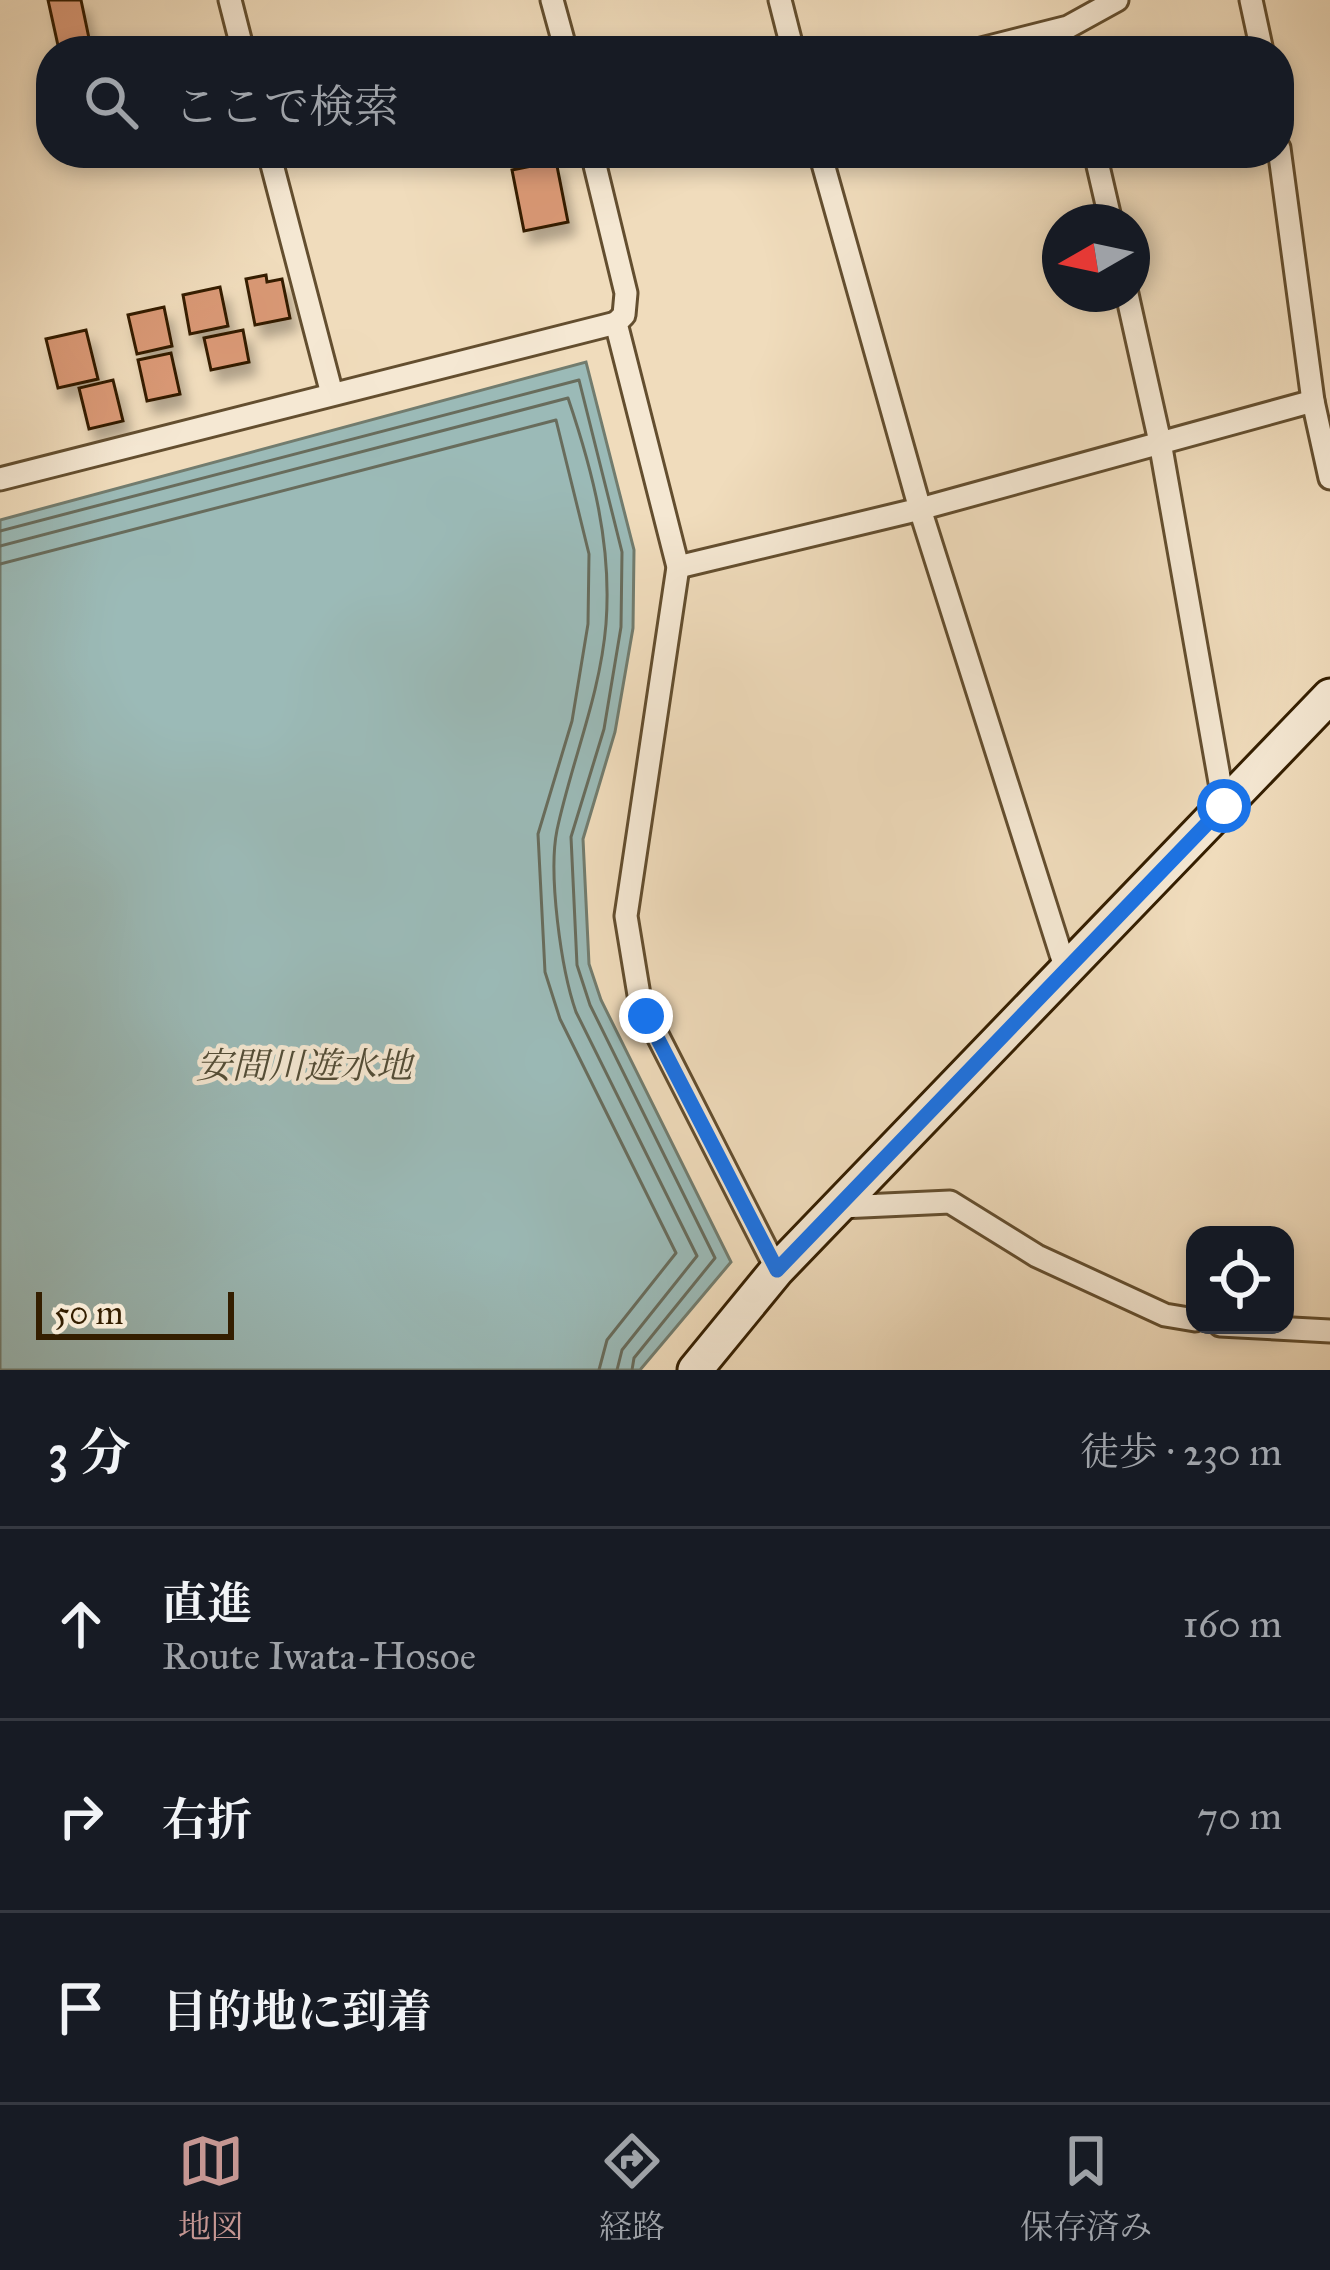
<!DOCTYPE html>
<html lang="ja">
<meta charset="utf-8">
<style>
body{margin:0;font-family:"IM FELL Great Primer","Noto Serif JP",serif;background:#242831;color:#f1f3f6}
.controls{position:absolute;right:36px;bottom:36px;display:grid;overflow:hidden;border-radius:24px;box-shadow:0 6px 18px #0003}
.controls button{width:108px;height:108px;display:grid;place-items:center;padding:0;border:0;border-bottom:3px solid #363941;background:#171b24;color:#f1f3f6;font:60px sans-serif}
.compass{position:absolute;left:1042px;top:204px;width:108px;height:108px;border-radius:50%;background:#171b24;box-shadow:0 6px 18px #0003;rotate:261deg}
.scale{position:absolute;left:36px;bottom:30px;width:198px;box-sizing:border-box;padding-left:12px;border:6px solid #341e00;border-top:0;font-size:33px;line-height:42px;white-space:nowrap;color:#341e00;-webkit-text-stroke:9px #f5e8d3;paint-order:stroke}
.stop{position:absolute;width:36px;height:36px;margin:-27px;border:9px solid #1a73e8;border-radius:50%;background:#fff}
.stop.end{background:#1a73e8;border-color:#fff;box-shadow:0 3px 12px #0008}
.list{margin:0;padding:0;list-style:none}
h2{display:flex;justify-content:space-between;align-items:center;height:156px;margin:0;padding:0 48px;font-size:51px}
h2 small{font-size:39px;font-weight:400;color:#9ea1a6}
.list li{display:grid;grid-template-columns:78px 1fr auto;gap:36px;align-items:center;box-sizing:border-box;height:192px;padding:0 48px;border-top:3px solid #363941}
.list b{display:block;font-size:45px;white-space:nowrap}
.list p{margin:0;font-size:39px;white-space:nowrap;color:#9ea1a6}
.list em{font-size:39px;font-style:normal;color:#9ea1a6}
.icon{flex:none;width:66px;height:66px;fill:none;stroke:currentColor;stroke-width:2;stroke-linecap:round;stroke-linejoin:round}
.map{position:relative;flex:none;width:1330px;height:1370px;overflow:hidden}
.search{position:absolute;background:#171b24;box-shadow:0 6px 18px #0003;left:36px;right:36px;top:36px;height:132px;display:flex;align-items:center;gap:30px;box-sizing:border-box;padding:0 42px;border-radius:48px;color:#9ea1a6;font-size:45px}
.sheet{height:732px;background:#171b24}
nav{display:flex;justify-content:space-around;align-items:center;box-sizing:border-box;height:168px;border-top:3px solid #363941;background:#171b24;font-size:33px;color:#9ea1a6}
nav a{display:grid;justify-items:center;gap:6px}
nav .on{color:#c59692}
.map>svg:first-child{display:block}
</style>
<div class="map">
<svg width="1330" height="1370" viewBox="0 0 1330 1370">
<defs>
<filter id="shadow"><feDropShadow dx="7" dy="12" stdDeviation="6" flood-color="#0004"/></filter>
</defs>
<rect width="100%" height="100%" fill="#f0dcbc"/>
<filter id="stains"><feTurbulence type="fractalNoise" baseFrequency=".00167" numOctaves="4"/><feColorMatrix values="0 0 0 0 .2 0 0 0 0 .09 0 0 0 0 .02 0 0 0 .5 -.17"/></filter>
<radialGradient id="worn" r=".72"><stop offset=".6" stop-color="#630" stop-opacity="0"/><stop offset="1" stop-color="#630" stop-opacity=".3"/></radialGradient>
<polygon fill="#9bbab7" stroke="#727c6e" stroke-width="3" points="586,362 634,550 633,628 615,732 583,839 589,964 601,1000 731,1262 640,1370 0,1370 0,520"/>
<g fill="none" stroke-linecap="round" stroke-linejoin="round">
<g stroke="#686c5c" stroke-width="3">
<polyline points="0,531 579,380 622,552 621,627 604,729 571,837 577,965 590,1005 715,1258 634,1358 632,1370"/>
<path d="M0 546 568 398C593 472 612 545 606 624 600 696 572 760 557 830 548 874 561 969 576 1012L697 1256 622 1350 617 1370"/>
<polyline points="0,564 556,420 589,554 588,624 572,721 538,834 545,972 560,1019 676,1253 607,1340 599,1370"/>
</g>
</g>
<g fill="#d99874" stroke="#341e00" stroke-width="3" filter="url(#shadow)">
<polygon points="48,0 81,0 90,43 59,50"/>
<polygon points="556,161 568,222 524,231 512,170"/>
<polygon points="266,275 267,282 282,279 290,318 255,325 246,279"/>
<polygon points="220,287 228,326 190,334 183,295"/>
<polygon points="164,307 172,346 137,354 128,315"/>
<polygon points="86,330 98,379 58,388 46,339"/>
<polygon points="243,330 249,362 211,370 204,338"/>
<polygon points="171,353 180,394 147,401 138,360"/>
<polygon points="113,380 123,421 89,429 79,388"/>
</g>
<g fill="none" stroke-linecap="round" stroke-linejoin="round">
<defs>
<g id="street">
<polyline points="230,0 243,51"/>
<polyline points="552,0 566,51"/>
<polyline points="780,0 793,51"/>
<polyline points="1251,0 1262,51"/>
<polyline points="973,51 1068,27 1117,0"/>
<polyline points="1279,148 1313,401 1330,478"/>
<polyline points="269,153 332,394"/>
<polyline points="592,153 626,293 624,315 616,323 678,567 626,916 640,1001 777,1270"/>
<polyline points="820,153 920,509 1066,970"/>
<polyline points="1095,153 1111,222"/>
<polyline points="1127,294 1160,442 1224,805"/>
<polyline points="0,479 616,323"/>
<polyline points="678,567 920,509 1313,401"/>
<polyline points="841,1207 950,1202 1037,1256 1165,1315 1195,1320"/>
<polyline points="1220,1325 1330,1331"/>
</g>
<polyline id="secondary" points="695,1370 777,1270 1330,696"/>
</defs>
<use href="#street" stroke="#634e2f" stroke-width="27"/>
<use href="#secondary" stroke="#341e00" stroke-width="39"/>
<use href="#street" stroke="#f5e8d3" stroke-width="21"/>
<use href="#secondary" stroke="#f5e8d3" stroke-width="33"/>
</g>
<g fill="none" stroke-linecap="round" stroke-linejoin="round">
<polyline stroke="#1a73e8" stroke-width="15" points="646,1016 777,1270 1224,806"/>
</g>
<g text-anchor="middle" stroke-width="9" stroke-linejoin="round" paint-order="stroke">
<g font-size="36" font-style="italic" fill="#534d37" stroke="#f5e8d3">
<text x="304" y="1078">安間川遊水地</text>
</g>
</g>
<rect width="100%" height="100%" filter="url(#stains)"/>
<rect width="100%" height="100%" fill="url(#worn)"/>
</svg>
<div class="controls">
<button><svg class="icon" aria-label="locate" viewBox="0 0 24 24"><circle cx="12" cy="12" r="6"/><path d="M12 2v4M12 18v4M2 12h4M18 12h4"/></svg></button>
</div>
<svg class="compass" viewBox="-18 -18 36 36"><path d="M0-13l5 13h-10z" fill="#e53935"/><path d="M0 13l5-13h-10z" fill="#9ea1a6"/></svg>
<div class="scale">50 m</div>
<div class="stop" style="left:1224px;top:806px"></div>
<div class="stop end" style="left:646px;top:1016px"></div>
<div class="search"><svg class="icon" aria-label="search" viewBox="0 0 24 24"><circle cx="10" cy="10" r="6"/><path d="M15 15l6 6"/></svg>ここで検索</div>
</div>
<section class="sheet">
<h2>3 分<small>徒歩 · 230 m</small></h2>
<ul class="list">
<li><svg class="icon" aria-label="ahead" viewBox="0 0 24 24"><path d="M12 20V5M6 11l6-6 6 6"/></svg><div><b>直進</b><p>Route Iwata-Hosoe</p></div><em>160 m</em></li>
<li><svg class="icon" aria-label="right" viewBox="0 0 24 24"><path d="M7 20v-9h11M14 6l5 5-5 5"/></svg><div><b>右折</b></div><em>70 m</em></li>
<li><svg class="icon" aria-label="arrive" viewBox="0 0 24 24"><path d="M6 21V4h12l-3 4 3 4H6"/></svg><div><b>目的地に到着</b></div></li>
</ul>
</section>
<nav>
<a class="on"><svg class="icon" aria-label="map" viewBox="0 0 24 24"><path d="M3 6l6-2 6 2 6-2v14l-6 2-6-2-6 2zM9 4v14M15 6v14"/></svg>地図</a>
<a><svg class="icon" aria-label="directions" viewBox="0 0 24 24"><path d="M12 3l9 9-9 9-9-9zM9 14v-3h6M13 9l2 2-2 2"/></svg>経路</a>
<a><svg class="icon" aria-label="saved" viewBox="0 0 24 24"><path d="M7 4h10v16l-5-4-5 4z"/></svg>保存済み</a>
</nav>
